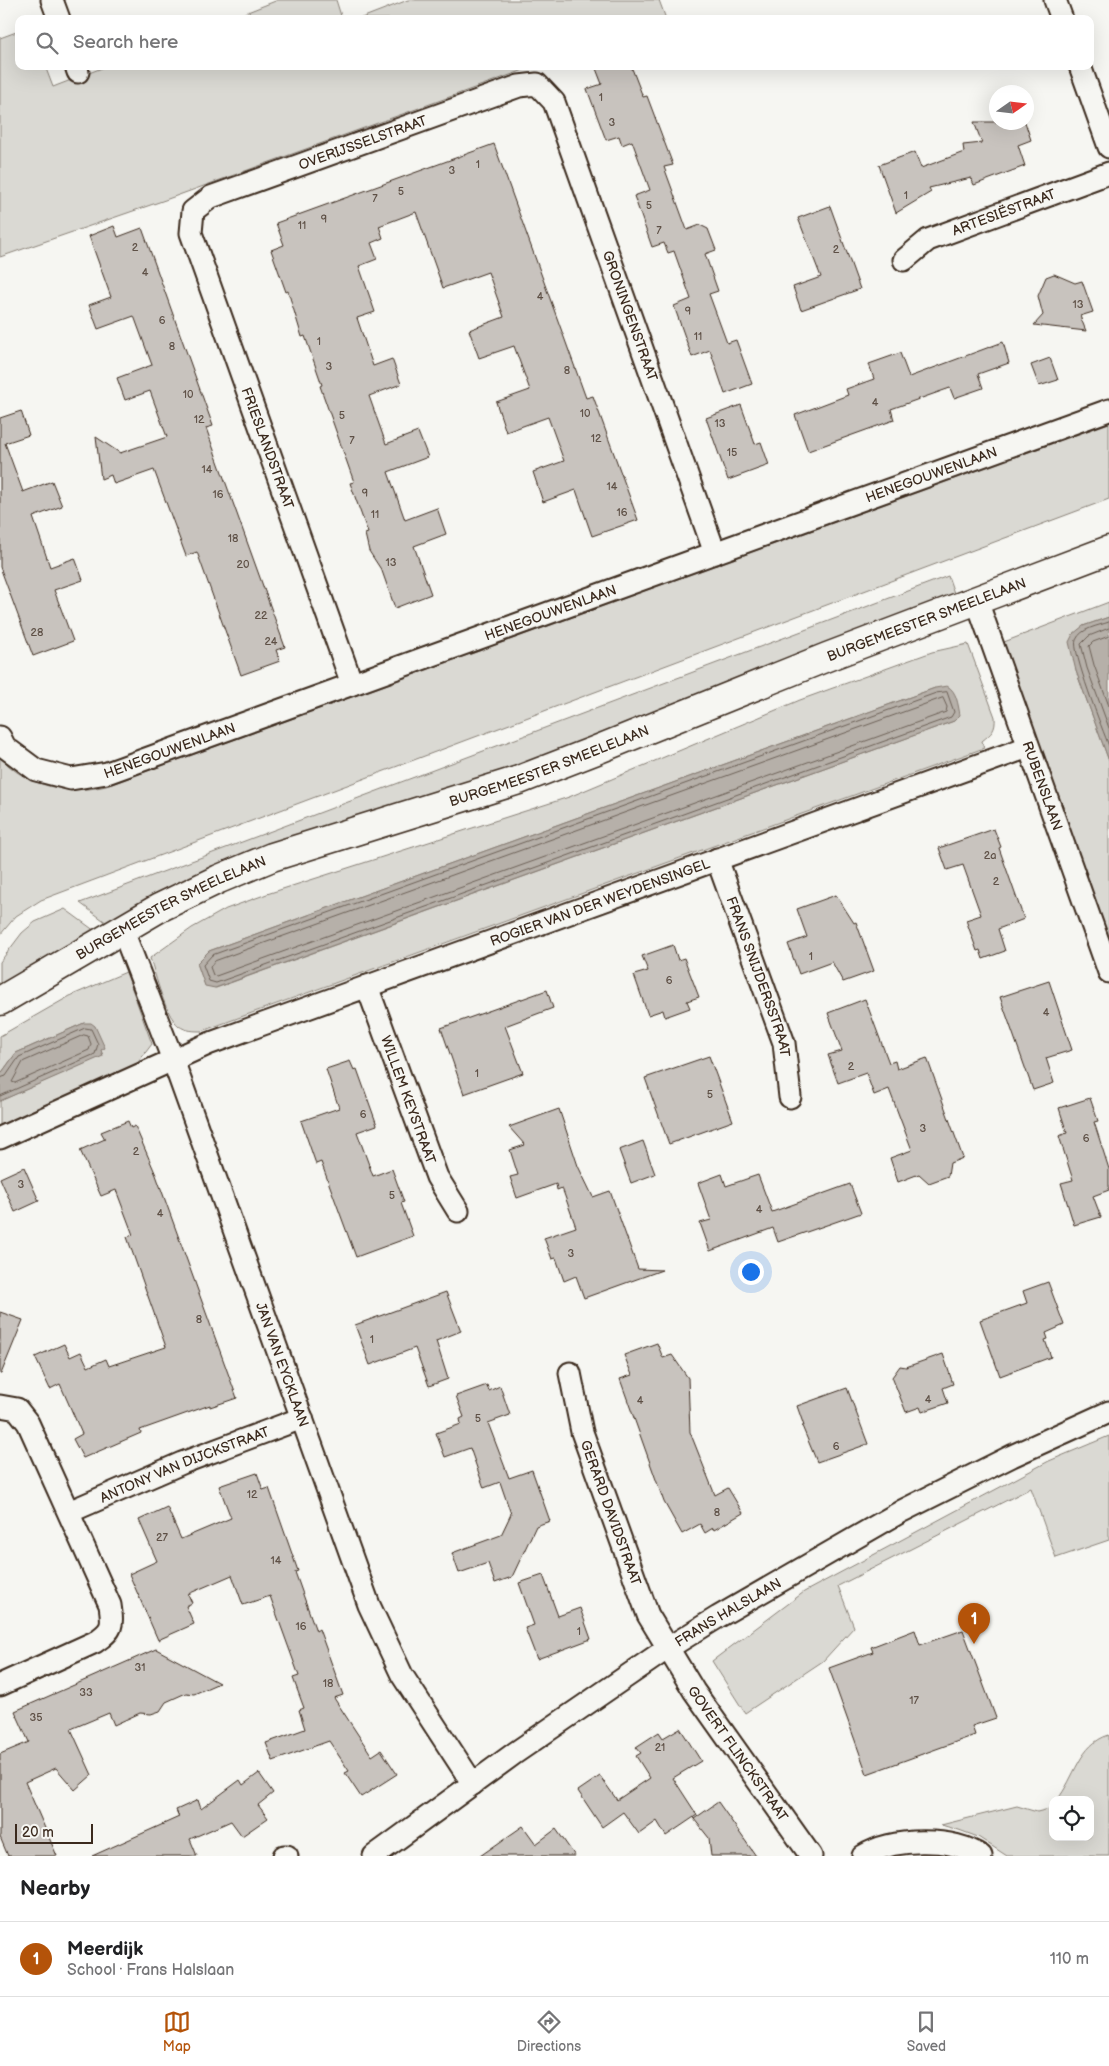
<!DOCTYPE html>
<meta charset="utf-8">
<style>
body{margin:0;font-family:"Balsamiq Sans",sans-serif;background:#f2f2f2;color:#202124}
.controls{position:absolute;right:15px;bottom:15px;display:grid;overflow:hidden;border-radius:10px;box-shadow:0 5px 20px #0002}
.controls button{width:45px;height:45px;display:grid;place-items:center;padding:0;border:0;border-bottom:1px solid #e0e0e0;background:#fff;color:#202124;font:25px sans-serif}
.compass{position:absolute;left:989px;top:85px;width:45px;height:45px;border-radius:50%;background:#fff;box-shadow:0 5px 20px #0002;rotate:76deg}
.scale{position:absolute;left:15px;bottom:12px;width:78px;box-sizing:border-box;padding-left:5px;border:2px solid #3b2a1e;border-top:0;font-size:14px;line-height:18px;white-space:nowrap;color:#3b2a1e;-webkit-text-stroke:4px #f6f6f2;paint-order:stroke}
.you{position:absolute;left:750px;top:1271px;width:18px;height:18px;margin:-12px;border:4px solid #fff;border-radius:50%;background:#1a73e8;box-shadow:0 0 0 8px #1a73e833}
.badge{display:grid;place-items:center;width:32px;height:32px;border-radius:50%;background:#b45309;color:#fff;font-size:16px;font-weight:700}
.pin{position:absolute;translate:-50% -41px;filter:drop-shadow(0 1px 2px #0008)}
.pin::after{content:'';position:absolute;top:26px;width:18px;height:15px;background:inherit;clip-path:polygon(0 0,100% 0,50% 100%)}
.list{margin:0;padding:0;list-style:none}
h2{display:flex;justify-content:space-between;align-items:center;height:65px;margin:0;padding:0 20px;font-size:21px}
h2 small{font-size:16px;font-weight:400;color:#757577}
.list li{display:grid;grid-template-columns:32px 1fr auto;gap:15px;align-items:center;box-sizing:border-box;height:75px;padding:0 20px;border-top:1px solid #e0e0e0}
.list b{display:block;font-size:19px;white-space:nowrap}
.list p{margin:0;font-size:16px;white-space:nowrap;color:#757577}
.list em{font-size:16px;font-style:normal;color:#757577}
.icon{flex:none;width:28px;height:28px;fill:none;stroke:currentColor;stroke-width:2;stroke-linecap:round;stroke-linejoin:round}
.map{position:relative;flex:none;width:1109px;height:1856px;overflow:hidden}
.search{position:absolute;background:#fff;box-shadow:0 5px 20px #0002;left:15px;right:15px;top:15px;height:55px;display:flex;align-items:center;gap:12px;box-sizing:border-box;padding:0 18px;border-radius:10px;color:#757577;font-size:19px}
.sheet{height:140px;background:#fff}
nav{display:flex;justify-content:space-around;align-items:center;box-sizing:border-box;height:70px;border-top:1px solid #e0e0e0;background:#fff;font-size:14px;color:#757577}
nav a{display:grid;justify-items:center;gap:2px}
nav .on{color:#b45309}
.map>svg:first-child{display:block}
</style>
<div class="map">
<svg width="1109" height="1856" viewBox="0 0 1109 1856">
<rect width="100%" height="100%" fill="#f6f6f2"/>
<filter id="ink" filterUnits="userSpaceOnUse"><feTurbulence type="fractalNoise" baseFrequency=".02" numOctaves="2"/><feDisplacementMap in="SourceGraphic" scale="10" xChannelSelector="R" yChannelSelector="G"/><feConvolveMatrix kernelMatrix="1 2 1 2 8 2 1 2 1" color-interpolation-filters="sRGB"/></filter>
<g filter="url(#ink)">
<g fill="#dad9d3" stroke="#8a8278" fill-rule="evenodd">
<polygon points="278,0 336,0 342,19 230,19"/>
<polygon points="408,0 659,0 666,19 359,19"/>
<polygon points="19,31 19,66 45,66 53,87 107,66 535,66 165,200 0,257 0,38"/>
<path d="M1109 423V499L41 900 16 916 0 935V757C26 787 69 795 106 786Z"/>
<polygon points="948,576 955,596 644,718 107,923 80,903"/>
<polygon points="1109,602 1109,617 1083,626 1076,671 1109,761 1109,940 1008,662 1004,642"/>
<path d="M968 644 995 717C996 730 992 733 982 741L984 748 202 1031C194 1031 186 1031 179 1026 165 1015 156 976 150 958L192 928 226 909 267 894 569 797 800 700 932 652ZM935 688 954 721 216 988 205 985 197 963 209 951Z"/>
<polygon points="65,909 95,931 0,988 0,962 22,933 35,922"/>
<polygon points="126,972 152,1044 136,1065 0,1127 0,1101 103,1055 84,1023 16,1053 0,1075 0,1036 70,996"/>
<polygon points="1109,1436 1109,1540 1056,1558 1031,1488 838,1586 854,1627 823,1661 745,1713 712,1661 804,1592 1049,1461"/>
<path d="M1109 1735V1856H1007L978 1837 959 1830 941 1825 1017 1806 1037 1812 1049 1809 1053 1805V1837H1090V1800H1057C1075 1778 1079 1744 1109 1735Z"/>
</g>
<g fill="#b6b0a9" stroke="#857a71">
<polygon points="1109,617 1109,761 1076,671 1069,642 1073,634 1083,626"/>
<path d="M947 686C957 691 958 705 960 715L954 721 215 988 205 986 197 963 209 951 935 688Z"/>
<polygon points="84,1023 91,1023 95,1026 105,1048 101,1050 103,1056 0,1101 0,1075 16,1053"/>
</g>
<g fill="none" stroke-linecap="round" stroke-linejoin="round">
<g stroke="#6c6056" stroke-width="1">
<path d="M1109 622C1098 626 1081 628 1076 640 1071 650 1103 731 1109 746"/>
<polyline points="1109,628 1089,636 1081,644 1087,668 1109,728"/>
<polyline points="1109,636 1093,642 1089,646 1094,665 1109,706"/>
<polygon points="947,692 954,712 951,717 216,983 209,981 203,965 212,955 936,693"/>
<polygon points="943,698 947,707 946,712 216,976 213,975 210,967 215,961"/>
<polygon points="84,1035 88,1036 91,1044 89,1050 15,1083 12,1082 23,1062"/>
<polyline points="0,1078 6,1076 19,1057 85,1028 91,1029 98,1044 95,1054 0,1096"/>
</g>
</g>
<g fill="#c8c3be" stroke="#3b2a1e">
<polygon points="595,66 631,66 643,97 647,96 673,165 664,167 687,230 700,225 708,229 716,250 705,254 718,291 709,294 727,343 736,340 752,384 725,394 710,350 692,357 674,306 691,299 674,251 668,253 664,243 652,247 634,196 650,190 632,141 622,145 619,136 606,140 587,89 602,84"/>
<polygon points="974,122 1025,122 1031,140 1018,145 1025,166 974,185 971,178 929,188 931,192 896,213 879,165 915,152 921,168 964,152 963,145 982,143"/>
<polygon points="494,144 586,398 593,396 638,520 592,536 576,490 543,502 533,472 564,461 548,417 506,432 496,402 530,390 514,346 479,358 469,330 504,317 488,272 443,288 416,212 379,226 383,238 371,243 377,259 359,266 375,312 357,318 373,366 392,359 401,384 369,396 386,444 418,432 428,457 388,472 405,520 437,508 446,534 414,546 431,594 395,608 382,571 369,551 365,534 368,533 350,483 354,482 320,386 322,385 305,336 302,337 288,291 286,292 271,250 284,245 276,223"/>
<polygon points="830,206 860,289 801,310 793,287 821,277 798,218"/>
<polygon points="114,226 118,237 142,228 213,426 206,428 285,647 276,650 280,661 241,675 197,552 186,556 154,470 114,484 111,475 101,479 96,437 120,453 167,437 150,391 125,400 117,378 152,365 134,316 98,329 89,305 111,297 89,236"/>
<polygon points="1054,274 1075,283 1082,281 1093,312 1080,316 1086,331 1034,325 1043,315 1038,296 1046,277"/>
<polygon points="1003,342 1009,363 978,374 983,388 954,398 950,388 891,409 894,420 808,451 795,415 848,395 846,389 874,379 869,364 900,353 909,377"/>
<polygon points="1050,358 1058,380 1039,386 1031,365"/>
<polygon points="741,405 755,444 761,442 769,465 728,480 706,418"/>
<polygon points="21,411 29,435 5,443 23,492 52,481 62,506 33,517 50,567 75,558 83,580 54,590 73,641 33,656 0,567 0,418"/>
<polygon points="994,829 1001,847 999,848 1024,919 998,929 1005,951 983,959 980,950 977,951 966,920 981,915 963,865 947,870 939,848"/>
<polygon points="836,895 854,923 856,922 874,971 843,982 832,962 799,974 788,944 807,937 797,909"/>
<polygon points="673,945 678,960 684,958 699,997 687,1001 690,1008 665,1017 663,1010 648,1015 634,975 648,971 642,956"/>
<polygon points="1049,981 1072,1050 1046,1058 1054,1083 1033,1090 1000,997"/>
<polygon points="547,990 553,1008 505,1026 523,1073 464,1094 441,1028"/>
<polygon points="865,999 889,1063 895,1061 897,1069 927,1058 963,1158 950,1163 948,1176 929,1183 919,1174 898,1182 890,1158 912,1150 889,1089 874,1095 866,1073 838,1083 828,1055 842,1051 828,1013"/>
<polygon points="709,1056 733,1121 669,1144 645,1078"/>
<polygon points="350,1061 354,1070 357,1069 377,1125 357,1132 373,1176 392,1169 404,1202 401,1203 413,1236 356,1257 321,1162 316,1164 301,1121 339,1108 326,1069"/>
<polygon points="1090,1098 1098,1121 1094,1122 1109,1169 1109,1190 1093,1196 1101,1217 1074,1225 1061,1183 1073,1180 1059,1136 1067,1133 1059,1108"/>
<polygon points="559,1109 578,1166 593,1197 610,1191 638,1269 662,1270 584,1298 576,1276 564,1281 556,1258 552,1259 544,1238 576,1227 562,1188 557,1190 556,1184 517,1198 510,1177 518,1175 510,1150 525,1145 509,1127"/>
<polygon points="128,1121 131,1128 135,1126 156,1175 237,1398 210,1407 210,1405 140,1430 141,1433 83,1458 73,1439 82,1434 60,1384 50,1389 35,1357 64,1344 70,1357 81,1352 88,1367 106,1359 109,1366 166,1347 127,1237 133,1235 116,1190 101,1196 80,1150 105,1139 101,1132"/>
<polygon points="643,1141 655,1174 631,1183 619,1150"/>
<polygon points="24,1167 39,1201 15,1212 0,1178"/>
<polygon points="722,1174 726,1186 758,1175 772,1212 850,1184 861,1213 778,1242 773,1228 710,1251 700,1223 711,1220 698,1183"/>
<polygon points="1048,1282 1064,1325 1046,1333 1048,1339 1045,1340 1051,1357 1000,1376 980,1320 1027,1303 1023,1291"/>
<polygon points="446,1292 461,1331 436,1341 448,1379 429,1386 415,1348 370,1365 355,1325"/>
<polygon points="0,1312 23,1320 1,1374 0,1374"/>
<polygon points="657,1343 663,1358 672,1355 688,1378 690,1432 715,1495 728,1488 743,1513 714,1530 713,1528 705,1533 700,1524 682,1534 664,1502 620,1379 632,1375 624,1355"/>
<polygon points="943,1354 953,1384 943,1388 948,1403 922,1412 920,1407 906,1412 892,1377 900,1366 906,1367"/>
<polygon points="487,1385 489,1391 500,1386 510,1415 488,1423 509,1478 532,1470 550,1521 536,1526 512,1577 495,1583 488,1563 459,1573 452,1553 501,1535 511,1514 500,1482 484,1488 470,1448 445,1457 436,1433 461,1424 460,1419 464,1417 456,1396"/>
<polygon points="847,1388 868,1444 817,1462 802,1426 804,1426 797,1406"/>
<polygon points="257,1473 263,1490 269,1488 298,1571 295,1572 316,1631 319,1629 343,1695 334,1698 372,1756 381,1750 397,1774 361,1797 345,1773 349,1771 329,1741 273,1761 266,1743 305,1729 299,1710 304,1708 293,1678 299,1676 270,1596 243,1605 232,1575 188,1594 192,1603 186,1606 194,1624 158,1640 129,1574 157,1561 139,1520 167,1507 181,1539 231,1518 219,1486"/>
<polygon points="543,1575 558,1616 580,1608 591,1639 537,1659 525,1628 534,1625 519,1583"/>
<polygon points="915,1630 920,1645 963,1630 996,1718 972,1726 975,1735 867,1774 829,1668 873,1652 871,1647"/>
<polygon points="156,1649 219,1683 194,1694 186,1693 166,1702 160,1711 151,1714 140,1713 114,1725 109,1713 71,1729 92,1775 75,1790 56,1768 25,1782 57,1856 8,1856 0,1837 0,1754 29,1742 15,1711"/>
<polygon points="680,1728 701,1761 673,1778 697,1815 666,1836 657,1821 639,1834 623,1812 602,1827 578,1791 600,1776 617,1800 650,1778 636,1756 641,1753 636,1747 659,1732 663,1738"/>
<polygon points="259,1773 273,1793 258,1805 268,1818 242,1836 231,1821 190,1839 197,1856 92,1856 179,1817 176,1810 198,1800 201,1809 240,1780 243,1785"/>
<polygon points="718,1802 756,1856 711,1856 709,1838 694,1819"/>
<polygon points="523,1826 536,1844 556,1829 575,1856 480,1856"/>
</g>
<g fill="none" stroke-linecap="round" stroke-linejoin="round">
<defs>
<g id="street">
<polyline points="52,0 59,19"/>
<polyline points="1055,0 1062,19"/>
<polyline points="76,66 78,72"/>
<polyline points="1080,66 1109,147"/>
<path id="s1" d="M904 260 928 240 1109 173"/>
<path id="s2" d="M977 601 1109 972"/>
<path id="s3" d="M352 684 191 233 193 211 211 197 519 86 537 84 554 102 715 553"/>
<path id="s4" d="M0 737 5 747 36 770 71 779 107 773 1109 410"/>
<path id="s5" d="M717 859 784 1043 790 1097"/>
<path id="s6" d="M123 931 173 1060 369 1605 402 1675 473 1784"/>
<path id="s7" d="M367 986 437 1177 458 1211"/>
<path id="s8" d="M0 1138 208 1044 1028 747"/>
<path id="s9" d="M570 1373 582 1432 648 1615 694 1691 811 1856"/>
<path d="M0 1406 17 1409 28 1423 110 1605C113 1626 113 1630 95 1642L0 1685"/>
<path id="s10" d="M69 1512 182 1463 302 1418"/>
<polyline points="284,1856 287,1856"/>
<path id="s11" d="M374 1856 515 1753 668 1648 718 1617 902 1511 1012 1456 1109 1412"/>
<path d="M863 1856C892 1838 951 1836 981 1856"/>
</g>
<g id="secondary">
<path id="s12" d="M0 1001 159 908 219 879 272 857 519 780 594 751 827 657 1109 550"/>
</g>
</defs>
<use href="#street" stroke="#3b2a1e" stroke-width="25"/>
<use href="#secondary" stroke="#3b2a1e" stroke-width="31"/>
<use href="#street" stroke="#f6f6f2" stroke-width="21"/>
<use href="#secondary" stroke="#f6f6f2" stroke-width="28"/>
</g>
</g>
<g text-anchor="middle" stroke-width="4.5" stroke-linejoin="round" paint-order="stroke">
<g font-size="11" fill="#5e5046">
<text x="601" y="101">1</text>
<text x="612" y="126">3</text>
<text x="478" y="168">1</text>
<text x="452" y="174">3</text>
<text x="401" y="195">5</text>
<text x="906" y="199">1</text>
<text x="375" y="202">7</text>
<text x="649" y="209">5</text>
<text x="324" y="223">9</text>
<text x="302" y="229">11</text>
<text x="659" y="234">7</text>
<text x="135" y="251">2</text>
<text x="836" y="253">2</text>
<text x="145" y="276">4</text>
<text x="540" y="300">4</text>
<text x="1078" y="308">13</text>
<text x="688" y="315">9</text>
<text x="162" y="324">6</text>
<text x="698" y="340">11</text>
<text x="319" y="345">1</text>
<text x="172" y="350">8</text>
<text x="329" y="370">3</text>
<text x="567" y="374">8</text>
<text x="188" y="398">10</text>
<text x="875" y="406">4</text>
<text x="585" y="417">10</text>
<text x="342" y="419">5</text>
<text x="199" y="423">12</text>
<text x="720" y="427">13</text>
<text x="596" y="442">12</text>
<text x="352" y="444">7</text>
<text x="732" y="456">15</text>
<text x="207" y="473">14</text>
<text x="612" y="490">14</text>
<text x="365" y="497">9</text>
<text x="218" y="498">16</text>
<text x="622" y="516">16</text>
<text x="375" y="518">11</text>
<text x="233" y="542">18</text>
<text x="391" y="566">13</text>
<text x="243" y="568">20</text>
<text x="261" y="619">22</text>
<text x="37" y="636">28</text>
<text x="271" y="645">24</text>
<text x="990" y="859">2a</text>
<text x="996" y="885">2</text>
<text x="811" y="960">1</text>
<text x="669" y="984">6</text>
<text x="1046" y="1016">4</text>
<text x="851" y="1070">2</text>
<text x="477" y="1077">1</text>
<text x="710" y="1098">5</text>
<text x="363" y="1118">6</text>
<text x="923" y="1132">3</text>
<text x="1086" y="1142">6</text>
<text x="136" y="1155">2</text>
<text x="21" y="1188">3</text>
<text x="392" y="1199">5</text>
<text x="759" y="1213">4</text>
<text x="160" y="1217">4</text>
<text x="571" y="1257">3</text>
<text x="199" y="1323">8</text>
<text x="372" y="1343">1</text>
<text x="928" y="1403">4</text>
<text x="640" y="1404">4</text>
<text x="478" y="1422">5</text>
<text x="836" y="1450">6</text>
<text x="252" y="1498">12</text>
<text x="717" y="1516">8</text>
<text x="162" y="1541">27</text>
<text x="276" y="1564">14</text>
<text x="301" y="1630">16</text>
<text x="579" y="1635">1</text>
<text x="140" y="1671">31</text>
<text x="328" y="1687">18</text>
<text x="86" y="1696">33</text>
<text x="914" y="1704">17</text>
<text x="36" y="1721">35</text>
<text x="660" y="1751">21</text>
</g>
<g font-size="14" fill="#3b2a1e" stroke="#f6f6f2">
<text dy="5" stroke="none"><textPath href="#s3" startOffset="685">OVERIJSSELSTRAAT</textPath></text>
<text dy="5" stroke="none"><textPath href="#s1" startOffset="112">ARTESIËSTRAAT</textPath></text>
<text dy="5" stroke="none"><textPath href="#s3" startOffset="1121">GRONINGENSTRAAT</textPath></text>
<text transform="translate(268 448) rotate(70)" y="5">FRIESLANDSTRAAT</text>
<text dy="5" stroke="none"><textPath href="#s4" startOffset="999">HENEGOUWENLAAN</textPath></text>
<text dy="5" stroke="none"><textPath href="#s4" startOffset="594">HENEGOUWENLAAN</textPath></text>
<text dy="5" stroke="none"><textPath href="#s12" startOffset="1005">BURGEMEESTER SMEELELAAN</textPath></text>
<text dy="5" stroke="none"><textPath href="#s4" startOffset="189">HENEGOUWENLAAN</textPath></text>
<text dy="5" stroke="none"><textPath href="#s12" startOffset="600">BURGEMEESTER SMEELELAAN</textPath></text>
<text dy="5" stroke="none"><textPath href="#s2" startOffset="196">RUBENSLAAN</textPath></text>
<text dy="5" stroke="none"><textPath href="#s8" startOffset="645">ROGIER VAN DER WEYDENSINGEL</textPath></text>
<text dy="5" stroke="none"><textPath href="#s12" startOffset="195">BURGEMEESTER SMEELELAAN</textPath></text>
<text dy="5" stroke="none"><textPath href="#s5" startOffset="125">FRANS SNIJDERSSTRAAT</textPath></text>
<text dy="5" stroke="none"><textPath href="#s7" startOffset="121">WILLEM KEYSTRAAT</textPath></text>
<text dy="5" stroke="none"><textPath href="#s6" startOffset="462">JAN VAN EYCKLAAN</textPath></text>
<text dy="5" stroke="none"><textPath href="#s10" startOffset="125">ANTONY VAN DIJCKSTRAAT</textPath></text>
<text dy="5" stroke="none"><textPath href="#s9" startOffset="146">GERARD DAVIDSTRAAT</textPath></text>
<text dy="5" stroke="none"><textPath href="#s11" startOffset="430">FRANS HALSLAAN</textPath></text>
<text dy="5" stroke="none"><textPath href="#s9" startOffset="420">GOVERT FLINCKSTRAAT</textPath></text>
</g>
</g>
</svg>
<div class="controls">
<button><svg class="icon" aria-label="locate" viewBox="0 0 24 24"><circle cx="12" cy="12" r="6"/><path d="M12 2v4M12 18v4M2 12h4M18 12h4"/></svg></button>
</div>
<svg class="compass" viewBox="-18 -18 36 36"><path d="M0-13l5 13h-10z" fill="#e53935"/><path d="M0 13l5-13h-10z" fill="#757577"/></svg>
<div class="scale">20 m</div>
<div class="you"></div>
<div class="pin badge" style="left:974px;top:1644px">1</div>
<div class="search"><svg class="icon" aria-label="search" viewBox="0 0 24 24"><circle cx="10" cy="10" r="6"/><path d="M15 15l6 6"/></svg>Search here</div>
</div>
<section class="sheet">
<h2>Nearby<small></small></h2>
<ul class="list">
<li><span class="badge">1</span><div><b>Meerdijk</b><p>School · Frans Halslaan</p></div><em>110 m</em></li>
</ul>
</section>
<nav>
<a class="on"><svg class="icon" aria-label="map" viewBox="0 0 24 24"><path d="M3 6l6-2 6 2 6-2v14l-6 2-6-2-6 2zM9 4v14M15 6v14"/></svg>Map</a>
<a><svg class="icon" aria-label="directions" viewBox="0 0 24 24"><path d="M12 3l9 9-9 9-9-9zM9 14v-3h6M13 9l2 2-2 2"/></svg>Directions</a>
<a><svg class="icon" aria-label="saved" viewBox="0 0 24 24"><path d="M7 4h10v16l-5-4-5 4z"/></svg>Saved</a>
</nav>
